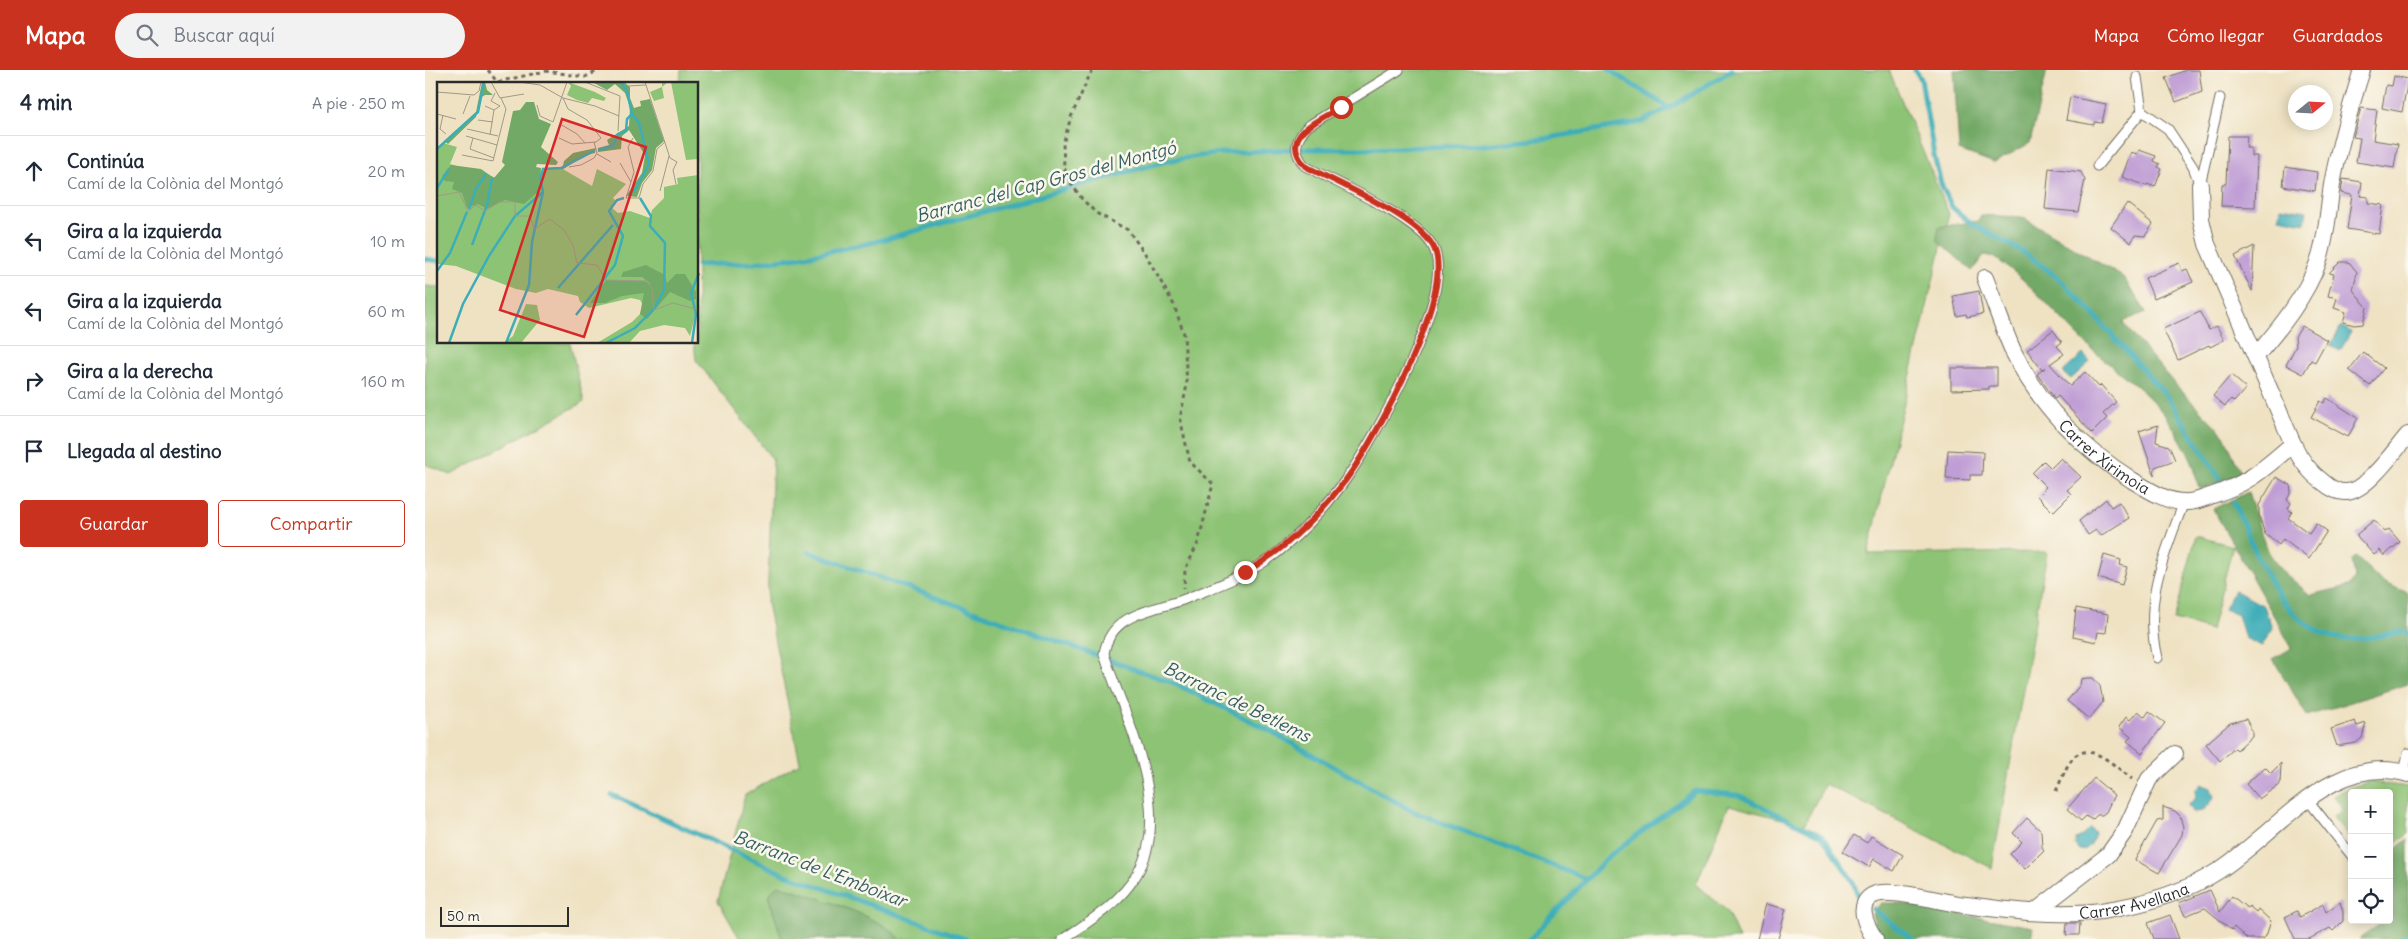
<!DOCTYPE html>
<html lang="es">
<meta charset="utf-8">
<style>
body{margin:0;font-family:Delius,sans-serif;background:#f2f2f3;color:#1f2937}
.controls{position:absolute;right:15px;bottom:15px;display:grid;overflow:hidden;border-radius:5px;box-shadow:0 2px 12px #0003}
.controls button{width:45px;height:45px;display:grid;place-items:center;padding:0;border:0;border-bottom:1px solid #e0e1e3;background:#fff;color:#1f2937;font:25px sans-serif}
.compass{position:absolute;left:1863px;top:15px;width:45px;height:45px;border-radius:50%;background:#fff;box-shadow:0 2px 12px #0003;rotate:72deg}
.scale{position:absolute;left:15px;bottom:12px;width:129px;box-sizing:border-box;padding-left:5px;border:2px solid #2b2b2b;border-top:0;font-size:14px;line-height:18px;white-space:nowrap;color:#2b2b2b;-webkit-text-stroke:4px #fbf7ec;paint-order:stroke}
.stop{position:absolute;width:15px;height:15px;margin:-11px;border:4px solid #c8321e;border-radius:50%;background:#fff}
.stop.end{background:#c8321e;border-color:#fff;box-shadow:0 1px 5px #0008}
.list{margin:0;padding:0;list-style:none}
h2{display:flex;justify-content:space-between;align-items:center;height:65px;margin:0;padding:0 20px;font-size:21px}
h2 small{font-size:16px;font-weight:400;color:#747a83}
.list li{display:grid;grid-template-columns:32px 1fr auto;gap:15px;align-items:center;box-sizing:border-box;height:70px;padding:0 20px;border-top:1px solid #e0e1e3}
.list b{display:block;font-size:19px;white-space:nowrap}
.list p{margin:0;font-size:16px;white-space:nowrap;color:#747a83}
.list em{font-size:16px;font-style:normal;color:#747a83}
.actions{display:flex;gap:10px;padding:15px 20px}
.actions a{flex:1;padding:11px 0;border:1px solid #c8321e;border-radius:5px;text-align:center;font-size:18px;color:#c8321e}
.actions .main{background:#c8321e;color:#fff}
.icon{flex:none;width:28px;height:28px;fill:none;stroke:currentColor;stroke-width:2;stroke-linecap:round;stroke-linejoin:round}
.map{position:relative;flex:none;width:1983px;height:869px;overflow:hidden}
header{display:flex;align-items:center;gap:30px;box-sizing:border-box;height:70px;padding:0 25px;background:#c8321e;color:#fff}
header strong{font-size:24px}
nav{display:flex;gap:28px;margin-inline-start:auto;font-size:18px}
.search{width:350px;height:45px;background:#f2f2f3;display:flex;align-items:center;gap:12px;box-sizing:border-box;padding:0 18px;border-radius:28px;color:#747a83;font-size:19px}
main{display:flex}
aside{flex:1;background:#fff}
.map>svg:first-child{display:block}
</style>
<header>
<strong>Mapa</strong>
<div class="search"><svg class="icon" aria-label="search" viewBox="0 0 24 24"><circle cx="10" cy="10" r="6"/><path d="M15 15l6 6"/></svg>Buscar aquí</div>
<nav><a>Mapa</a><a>Cómo llegar</a><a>Guardados</a></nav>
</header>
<main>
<aside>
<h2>4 min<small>A pie · 250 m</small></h2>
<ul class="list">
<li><svg class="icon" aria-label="ahead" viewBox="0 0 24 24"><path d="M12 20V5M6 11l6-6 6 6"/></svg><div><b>Continúa</b><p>Camí de la Colònia del Montgó</p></div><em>20 m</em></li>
<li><svg class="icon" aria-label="left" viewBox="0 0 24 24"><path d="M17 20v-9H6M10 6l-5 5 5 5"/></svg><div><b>Gira a la izquierda</b><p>Camí de la Colònia del Montgó</p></div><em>10 m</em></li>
<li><svg class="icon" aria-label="left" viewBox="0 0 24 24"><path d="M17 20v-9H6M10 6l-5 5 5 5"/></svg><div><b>Gira a la izquierda</b><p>Camí de la Colònia del Montgó</p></div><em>60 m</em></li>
<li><svg class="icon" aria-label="right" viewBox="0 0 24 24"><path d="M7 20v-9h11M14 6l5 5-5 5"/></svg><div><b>Gira a la derecha</b><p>Camí de la Colònia del Montgó</p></div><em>160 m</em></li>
<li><svg class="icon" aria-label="arrive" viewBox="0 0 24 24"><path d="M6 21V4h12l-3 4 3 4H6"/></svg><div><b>Llegada al destino</b></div></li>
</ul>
<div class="actions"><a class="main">Guardar</a><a>Compartir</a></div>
</aside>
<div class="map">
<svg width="1983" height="869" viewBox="0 0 1983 869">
<rect width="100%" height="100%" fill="#fbf7ec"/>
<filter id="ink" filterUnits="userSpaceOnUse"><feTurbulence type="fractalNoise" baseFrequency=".02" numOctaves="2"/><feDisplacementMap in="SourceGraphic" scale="10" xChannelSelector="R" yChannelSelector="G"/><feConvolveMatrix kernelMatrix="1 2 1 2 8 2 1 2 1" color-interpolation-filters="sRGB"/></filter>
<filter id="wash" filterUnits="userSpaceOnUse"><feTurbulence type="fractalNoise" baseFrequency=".0096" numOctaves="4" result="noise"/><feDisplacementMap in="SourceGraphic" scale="20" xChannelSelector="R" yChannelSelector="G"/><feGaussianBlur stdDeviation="1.12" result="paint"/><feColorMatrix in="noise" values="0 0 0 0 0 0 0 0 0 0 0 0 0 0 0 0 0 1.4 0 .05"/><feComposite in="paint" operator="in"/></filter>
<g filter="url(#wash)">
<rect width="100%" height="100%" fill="#efe2c3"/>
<g fill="#8dc375" stroke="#5c7750">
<polygon points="256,0 1464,0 1524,144 1443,484 1622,482 1567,798 1400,714 1379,755 1304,735 1271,814 1302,841 1314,869 315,869 293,831 320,725 375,693 342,533 348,390 271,290 269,273 272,272 272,14 255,14"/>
<polygon points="0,216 14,217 14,272 145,273 159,332 26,405 0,394"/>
<polygon points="1771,466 1808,476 1786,560 1749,550"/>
<polygon points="1946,712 1983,717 1983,764 1964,779 1964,723 1927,723 1927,770 1908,747 1918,740 1908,726 1925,717"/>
</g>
<g fill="#72a966" stroke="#4e6a48">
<polygon points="1529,0 1622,0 1605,73 1569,93 1534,80"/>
<path d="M1556 145 1597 147 1698 207 1721 242 1697 252 1747 311 1799 365 1816 403 1776 419C1770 413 1772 405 1769 398 1765 384 1750 360 1742 348 1720 318 1687 299 1661 274 1642 256 1582 185 1559 185L1547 201 1512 170 1513 157 1553 151Z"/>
<polygon points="1823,422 1841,478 1855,499 1885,525 1924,516 1930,508 1927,490 1931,487 1957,512 1983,523 1983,614 1882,646 1848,589 1867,578 1788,439"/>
<polygon points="1983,769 1983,869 1934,869 1967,846 1964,841 1964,784"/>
<path d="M353 815C380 823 461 848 475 869H357L343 826Z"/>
<polygon points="1456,833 1472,833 1608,857 1606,869 1458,869 1450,856 1447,844"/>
</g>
<g fill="#3dadb8" stroke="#346c72">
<polygon points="1856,137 1882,141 1880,153 1854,148"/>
<polygon points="1916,256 1926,262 1915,281 1905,276"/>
<polygon points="1658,284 1665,292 1646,309 1638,302"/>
<polygon points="1809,520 1839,536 1847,558 1837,576 1820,568 1813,545 1799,539"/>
<path d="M1776 714 1786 718 1789 727C1785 736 1777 743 1767 742L1763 735 1771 728 1770 721Z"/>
<path d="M1665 758 1670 763C1669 771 1663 782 1654 780L1650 775 1651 769 1657 766Z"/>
</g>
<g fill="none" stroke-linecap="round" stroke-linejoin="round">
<g stroke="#3dadb8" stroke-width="5">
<polyline points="1184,0 1244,38 1307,0"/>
<polyline points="1490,0 1496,9 1509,85 1516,114 1527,137 1547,154 1600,183 1632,207 1663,238 1743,328 1795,409"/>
<polyline points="0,189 14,191"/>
<polyline points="272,195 328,193 376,187 450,172 741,91 795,83 870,79 940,79 1059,75 1117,69 1217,52 1244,38"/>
<path d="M1808 432C1833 483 1855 563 1920 569 1938 571 1959 564 1977 562L1983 564"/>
<polyline points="384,482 751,614 842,659 987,741 1162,809"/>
<polyline points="187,725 359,804 541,869"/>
<polyline points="1448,839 1487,869"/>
<polyline points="1105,869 1183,787 1270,721 1313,725 1397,766 1427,810 1435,830"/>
<polyline points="1978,869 1983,865"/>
</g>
</g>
<g id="blocks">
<g fill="#bf9dd5">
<polygon points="1761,0 1774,0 1777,22 1751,32 1741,8"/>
<polygon points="1969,6 1983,9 1977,42 1957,38 1961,15 1967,16"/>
<polygon points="1645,27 1681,34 1677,53 1669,52 1669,55 1641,50"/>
<polygon points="1936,38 1952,40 1948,70 1973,74 1969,98 1931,92 1935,68 1928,67"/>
<polygon points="1803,66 1822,66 1821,78 1826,78 1826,86 1832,86 1830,137 1796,136 1797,114 1801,114"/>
<polygon points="1714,80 1731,86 1729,91 1735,94 1733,97 1737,99 1730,117 1722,114 1721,116 1697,107 1706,82 1712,84"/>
<polygon points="1860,97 1892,102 1890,121 1858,116"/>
<polygon points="1624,98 1656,102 1660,110 1653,142 1620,139"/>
<polygon points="1918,109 1937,112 1935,126 1943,127 1943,133 1958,135 1954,164 1922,159 1927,125 1916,123"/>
<polygon points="1702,133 1728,154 1720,166 1710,165 1706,173 1686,157"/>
<polygon points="1829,176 1827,221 1810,186"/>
<polygon points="1915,192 1924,192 1932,202 1928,220 1942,237 1938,254 1929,255 1918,252 1921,242 1909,238 1912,228 1903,226 1909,204 1904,203"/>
<polygon points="1754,193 1757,201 1762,199 1768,212 1729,229 1720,208"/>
<polygon points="1554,221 1558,244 1542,247 1541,244 1532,246 1528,226"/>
<polygon points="1775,242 1784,260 1792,256 1799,270 1785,277 1784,275 1753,290 1738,259"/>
<polygon points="1877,256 1902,270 1890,292 1886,290 1878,304 1861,295 1871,276 1870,267"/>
<polygon points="1628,260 1637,272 1632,276 1639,284 1625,294 1645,316 1660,302 1674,317 1676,315 1691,332 1678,344 1682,348 1667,363 1633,326 1630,329 1612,304 1621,297 1617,300 1602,280"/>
<polygon points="1938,282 1959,298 1945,316 1924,300"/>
<polygon points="1526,298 1572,298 1572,316 1564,316 1564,319 1526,320"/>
<polygon points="1806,305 1821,318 1809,332 1806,329 1800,337 1788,326"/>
<polygon points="1902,328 1933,348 1923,367 1886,347 1895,331 1899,333"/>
<polygon points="1733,355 1731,372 1744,376 1750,390 1730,397 1729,405 1714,361"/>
<polygon points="1523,380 1558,382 1557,405 1545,405 1545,410 1521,409"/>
<polygon points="1636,388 1656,407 1642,420 1646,424 1628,442 1612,426 1621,417 1607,403 1619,391 1626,398"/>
<polygon points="1851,407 1865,415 1866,422 1862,430 1866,433 1863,439 1867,442 1863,448 1884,463 1891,453 1902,461 1884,489 1858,469 1854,475 1840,464 1834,446 1834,435"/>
<polygon points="1681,429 1686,437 1694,432 1704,448 1675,466 1671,460 1663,465 1654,451"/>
<polygon points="1949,450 1960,462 1964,459 1975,472 1959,486 1955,480 1949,485 1931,465"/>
<polygon points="1679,485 1696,490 1695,495 1702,497 1697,515 1673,508"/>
<polygon points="1651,538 1683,544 1681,563 1673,562 1671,572 1648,567"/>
<polygon points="1662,608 1668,608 1675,616 1678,632 1664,649 1642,631 1655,615 1656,609"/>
<polygon points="1713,641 1720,647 1724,641 1740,653 1717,683 1702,671 1706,667 1694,657 1701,647 1705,650"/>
<polygon points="1821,649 1827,661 1827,666 1812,680 1810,678 1795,691 1781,674 1805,653"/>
<polygon points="1930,651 1932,656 1941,653 1937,668 1931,673 1912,676 1906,659"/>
<polygon points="1856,693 1855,714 1834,729 1821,714 1840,697 1846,703"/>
<polygon points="1669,708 1689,725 1681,742 1677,745 1672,745 1667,750 1661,746 1656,751 1642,739"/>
<polygon points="1738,737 1750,741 1755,746 1758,757 1757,765 1734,803 1710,790 1732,751 1738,750"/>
<polygon points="1602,748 1616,761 1617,777 1619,780 1600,799 1585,784 1597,772 1588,763"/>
<polygon points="1429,765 1442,773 1446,766 1478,785 1469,801 1449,789 1444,797 1418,782"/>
<polygon points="1785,820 1795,842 1807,826 1822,838 1824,836 1831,842 1833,839 1846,851 1841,866 1838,869 1822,869 1809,857 1807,860 1780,838 1760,846 1754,833"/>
<polygon points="1915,832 1918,842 1918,851 1908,861 1905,858 1884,869 1870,869 1860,847 1872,841 1875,847 1898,834 1901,842"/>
<polygon points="1341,834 1361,839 1353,869 1332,869"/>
<polygon points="1745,845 1754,869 1729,869 1723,853"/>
<polygon points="1642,853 1655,853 1654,865 1641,865"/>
</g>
</g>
</g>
<g filter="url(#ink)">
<use href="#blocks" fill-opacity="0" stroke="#706b60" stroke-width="1"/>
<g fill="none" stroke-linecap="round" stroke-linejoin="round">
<defs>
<g id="lane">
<polyline points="1717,41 1743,59 1768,97 1775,115"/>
<polyline points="1672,96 1717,41 1712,7"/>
<polyline points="1775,115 1795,28"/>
<path d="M1732 588C1718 530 1739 486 1759 432"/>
<polyline points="1979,703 1983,683"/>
<polyline points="1883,730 1927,786"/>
<path d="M638 869C665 851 696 832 712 804 750 740 699 646 679 584 685 542 729 541 760 529 787 518 818 507 842 490 868 473 903 435 921 409 949 370 1035 219 1007 175 990 147 912 113 880 96 867 81 870 70 883 56L974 0"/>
</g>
<g id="street">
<path d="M1775 115 1776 149 1782 174 1868 374C1875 389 1884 402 1898 412 1905 418 1913 423 1922 422 1942 420 1970 380 1983 365"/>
<path id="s1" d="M1560 208C1570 233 1578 259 1589 283 1615 336 1658 379 1707 410 1722 419 1742 432 1759 432 1768 433 1777 429 1785 426 1825 413 1837 400 1868 374"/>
<path d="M1831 286C1856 257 1881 226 1894 190 1902 166 1903 140 1907 115 1914 75 1925 38 1937 0"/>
<polyline points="1611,841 1683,785 1700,761 1724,709 1750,684"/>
<path id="s2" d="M1450 869C1441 856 1429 832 1451 824 1467 819 1514 831 1533 834 1580 840 1629 847 1676 841 1717 835 1759 823 1793 801 1849 766 1908 680 1983 704"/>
</g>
</defs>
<use href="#lane" stroke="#706b60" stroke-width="11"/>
<use href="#street" stroke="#706b60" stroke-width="18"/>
<g stroke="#706b60" stroke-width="3" stroke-dasharray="4 4" stroke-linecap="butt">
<polyline points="63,0 72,12 121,1 160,7 175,0"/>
<polyline points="667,0 646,47 638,74 639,97 644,111 657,129 671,143 703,160 721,185 749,235 759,264 762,315 755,348 765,392 788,414 773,473 760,500 759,518"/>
<path d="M1631 721C1636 711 1640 698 1647 689 1664 668 1693 699 1707 709"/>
</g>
<use href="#lane" stroke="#fff" stroke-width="9"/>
<use href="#street" stroke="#fff" stroke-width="16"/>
</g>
</g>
<g fill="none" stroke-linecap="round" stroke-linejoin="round" filter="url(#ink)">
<path stroke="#c8321e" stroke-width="6" d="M820 502C859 481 893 446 920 411 949 372 1033 220 1008 176 991 146 912 113 880 96 853 65 893 51 916 37"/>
</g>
<g text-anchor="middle" stroke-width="5" stroke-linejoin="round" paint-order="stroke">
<g font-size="16" fill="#2b2b2b" stroke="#fbf7ec">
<text dy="6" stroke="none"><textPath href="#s1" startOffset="220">Carrer Xirimoia</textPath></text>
<text dy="6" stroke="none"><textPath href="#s2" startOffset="314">Carrer Avellana</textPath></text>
</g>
<g font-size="18" font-style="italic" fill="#325f63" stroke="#fbf7ec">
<text transform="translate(621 112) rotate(-15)" y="6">Barranc del Cap Gros del Montgó</text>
<text transform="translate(812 632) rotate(26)" y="6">Barranc de Betlems</text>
<text transform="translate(395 799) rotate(21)" y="6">Barranc de L'Emboixar</text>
</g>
</g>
<g transform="translate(12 12)">
<rect width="261" height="261" fill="#efe2c3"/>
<path d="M131 0 158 10 169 16 167 19 155 16 151 21 140 18 130 13 134 4ZM225 0H231L225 5 227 16 217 19 213 10 225 5ZM234 0H261V77L249 78ZM6 61 20 65 13 82 87 104 109 87 124 86 155 104 160 87 189 102 176 116 179 119 175 126 181 131 193 129 213 136 215 128 227 116V105L241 102 240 96 261 93V233L258 234 253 254 248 246 227 243 203 249 192 261H160L195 240 203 232 206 223 203 218 194 216 152 226 143 220 141 214 111 207 99 211 79 207 19 184 0 182V65ZM89 222 100 223 103 238 84 261H67L76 254Z" fill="#8dc375"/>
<path d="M45 0H48L50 8 56 13H48L43 16 39 35 11 62 7 59 39 30ZM155 0H187L193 5V16L197 26 204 24 203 19 213 17 227 59 219 66 215 88 205 101 200 115 189 114 205 91 208 73 192 48 185 54 184 67 161 70V66L172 63 170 58 192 44 193 25 188 11 178 2 170 8ZM89 20H97L102 37 114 42 104 65 121 80 119 83 100 82 99 85 104 86 102 109 87 122 68 118 50 127 41 122 30 126 25 111 15 107 17 100 8 99 5 94 14 83 44 87 57 96 68 83 65 80 76 29 83 28ZM159 66 158 71 148 73 125 88 127 79 136 71ZM209 183 228 193 230 201 239 192H248L259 210V217L253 219 233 210 210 237 203 232 207 211 185 214 168 221H153L169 198 207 199 215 203 205 195H184L186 190Z" fill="#72a966"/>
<path fill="none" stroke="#3dadb8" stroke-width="2.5" d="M0 67 41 30 47 0M161 68 176 64 181 52 189 49 190 37 195 32 190 9 184 0M0 106 12 87M192 113 199 106 212 82 202 41 195 32M32 127 39 107 49 92M35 163 50 123 55 96M0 189 13 171 30 130M121 206 176 143M139 233 178 183 186 154 172 129 180 118 187 116M12 261 26 222 52 174 78 134 106 110 103 96 106 87 124 86 157 69M69 261 92 203 95 160 106 110M169 261 198 246 217 227 227 208 228 161 213 144 214 134 203 116M255 261 259 232 254 211 262 191"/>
<path fill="none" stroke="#a19986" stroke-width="1" d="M54 0 63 16 87 12M82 0 103 3 126 16 158 24 182 34M148 0 183 14 181 49M208 0 233 76 240 80 236 88 239 102M191 4 209 3M0 10 37 13 42 9 44 0M100 23 103 34 116 40 130 0M48 24 57 28 53 53M57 28 63 24 54 19 58 11M0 32 19 37M26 32 33 14M6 33 3 47 9 52M41 38 56 40M123 42 140 52 148 61M30 47 61 54M29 54 60 63M36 56 33 67 57 76M122 56 135 62 159 60 164 56 150 38 131 27 126 16M196 56 191 65 197 90 189 116H202L206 102 216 89 220 67 228 60M160 72 174 80M25 73 56 79 69 27 64 16M183 81 194 100M132 85 144 83 157 76 160 71 157 60M223 109 232 74M0 114 22 110 31 129 39 123 48 129 62 120H78V134H93L97 147 113 137 127 148 136 163 140 181 160 183 169 198 210 199 215 207 217 228 236 221 259 227"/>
<path fill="#d62828" fill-opacity="0.15" stroke="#d62828" stroke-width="2.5" d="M125 37 209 65 147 255 63 228Z"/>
<rect width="261" height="261" fill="none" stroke="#2b2b2b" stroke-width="2.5"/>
</g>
</svg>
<div class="controls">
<button>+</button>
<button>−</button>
<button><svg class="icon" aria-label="locate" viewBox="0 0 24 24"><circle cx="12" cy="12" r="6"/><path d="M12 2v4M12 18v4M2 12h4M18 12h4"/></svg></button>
</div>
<svg class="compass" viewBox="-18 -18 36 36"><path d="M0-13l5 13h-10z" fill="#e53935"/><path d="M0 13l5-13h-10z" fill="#747a83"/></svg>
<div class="scale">50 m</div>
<div class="stop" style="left:916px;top:37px"></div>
<div class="stop end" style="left:820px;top:502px"></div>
</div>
</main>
